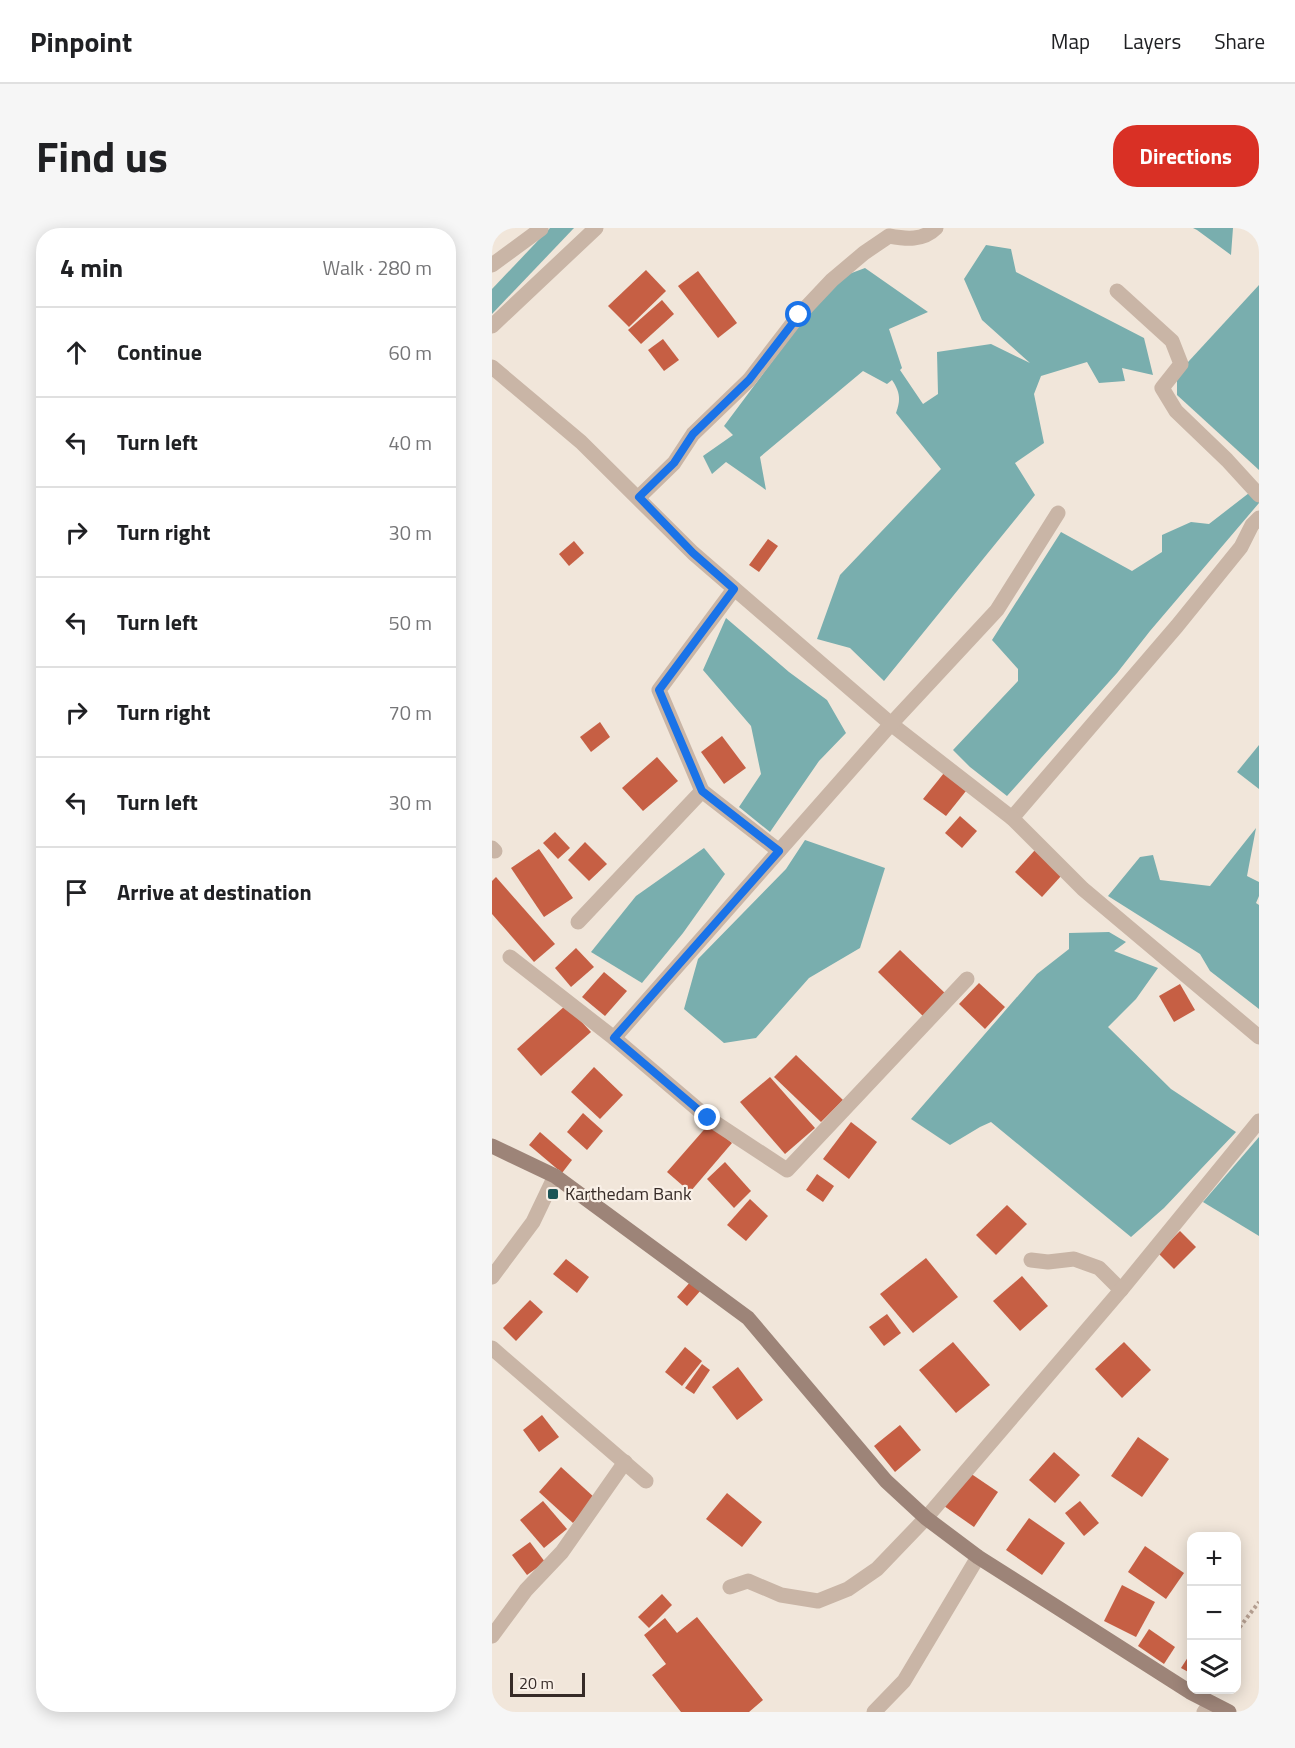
<!DOCTYPE html>
<meta charset="utf-8">
<style>
body{margin:0;font-family:"Titillium Web",sans-serif;background:#f6f6f6;color:#202124}
.controls{position:absolute;right:18px;bottom:18px;display:grid;overflow:hidden;border-radius:12px;box-shadow:0 3px 15px #0003}
.controls button{width:54px;height:54px;display:grid;place-items:center;padding:0;border:0;border-bottom:2px solid #e0e0e0;background:#fff;color:#202124;font:30px sans-serif}
.scale{position:absolute;left:18px;bottom:15px;width:75px;box-sizing:border-box;padding-left:6px;border:3px solid #362b27;border-top:0;font-size:16px;line-height:21px;white-space:nowrap;color:#362b27;-webkit-text-stroke:4px #f9f0e7;paint-order:stroke}
.stop{position:absolute;width:18px;height:18px;margin:-14px;border:4px solid #1a73e8;border-radius:50%;background:#fff}
.stop.end{background:#1a73e8;border-color:#fff;box-shadow:0 2px 6px #0008}
.list{margin:0;padding:0;list-style:none}
h2{display:flex;justify-content:space-between;align-items:center;height:78px;margin:0;padding:0 24px;font-size:26px}
h2 small{font-size:20px;font-weight:400;color:#757577}
.list li{display:grid;grid-template-columns:39px 1fr auto;gap:18px;align-items:center;box-sizing:border-box;height:90px;padding:0 24px;border-top:2px solid #e0e0e0}
.list b{display:block;font-size:22px;white-space:nowrap}
.list em{font-size:20px;font-style:normal;color:#757577}
.icon{flex:none;width:33px;height:33px;fill:none;stroke:currentColor;stroke-width:2;stroke-linecap:round;stroke-linejoin:round}
.map{position:relative;flex:none;width:767px;height:1484px;overflow:hidden;border-radius:24px}
header{display:flex;align-items:center;gap:36px;box-sizing:border-box;height:84px;padding:0 30px;background:#fff;border-bottom:2px solid #e0e0e0}
header strong{font-size:28px}
nav{display:flex;gap:33px;margin-inline-start:auto;font-size:21px}
.intro{display:flex;align-items:center;justify-content:space-between;box-sizing:border-box;height:144px;padding:0 36px}
h1{margin:0;font-size:42px}
.button{padding:15px 27px;border-radius:24px;background:#d93025;color:#fff;font-size:21px;font-weight:700}
main{display:flex;gap:36px;padding:0 36px}
aside{flex:1;background:#fff;border-radius:24px;box-shadow:0 3px 15px #0003}
.map>svg:first-child{display:block}
</style>
<header>
<strong>Pinpoint</strong>
<nav><a>Map</a><a>Layers</a><a>Share</a></nav>
</header>
<div class="intro"><h1>Find us</h1><a class="button">Directions</a></div>
<main>
<aside>
<h2>4 min<small>Walk · 280 m</small></h2>
<ul class="list">
<li><svg class="icon" aria-label="ahead" viewBox="0 0 24 24"><path d="M12 20V5M6 11l6-6 6 6"/></svg><div><b>Continue</b></div><em>60 m</em></li>
<li><svg class="icon" aria-label="left" viewBox="0 0 24 24"><path d="M17 20v-9H6M10 6l-5 5 5 5"/></svg><div><b>Turn left</b></div><em>40 m</em></li>
<li><svg class="icon" aria-label="right" viewBox="0 0 24 24"><path d="M7 20v-9h11M14 6l5 5-5 5"/></svg><div><b>Turn right</b></div><em>30 m</em></li>
<li><svg class="icon" aria-label="left" viewBox="0 0 24 24"><path d="M17 20v-9H6M10 6l-5 5 5 5"/></svg><div><b>Turn left</b></div><em>50 m</em></li>
<li><svg class="icon" aria-label="right" viewBox="0 0 24 24"><path d="M7 20v-9h11M14 6l5 5-5 5"/></svg><div><b>Turn right</b></div><em>70 m</em></li>
<li><svg class="icon" aria-label="left" viewBox="0 0 24 24"><path d="M17 20v-9H6M10 6l-5 5 5 5"/></svg><div><b>Turn left</b></div><em>30 m</em></li>
<li><svg class="icon" aria-label="arrive" viewBox="0 0 24 24"><path d="M6 21V4h12l-3 4 3 4H6"/></svg><div><b>Arrive at destination</b></div></li>
</ul>
</aside>
<div class="map">
<svg width="767" height="1484" viewBox="0 0 767 1484">
<rect width="100%" height="100%" fill="#f1e6da"/>
<g fill="#79aeae">
<polygon points="58,0 82,0 0,86 0,61"/>
<polygon points="701,0 741,0 739,27 705,2"/>
<path d="M494 17 519 21 524 44 652 110 661 147 630 140 633 153 607 155 595 134 549 148 542 166 552 215 523 235 543 267 392 453 358 420 325 411 348 347 449 241 404 185C409 171 408 164 400 152L395 156 371 143 268 229 274 262 234 234 220 246 211 228 241 207 232 198 341 52 373 40 436 84 397 101 410 140 408 142 431 176 446 166 445 124 499 116 538 135 490 92 472 51Z"/>
<polygon points="767,57 767,242 685,167 685,146"/>
<polygon points="757,265 767,272 767,275 658,403 625,445 515,568 478,539 461,522 526,453 526,441 500,412 569,304 640,343 670,324 670,307 699,294 717,296"/>
<polygon points="234,390 297,444 335,472 354,505 327,533 278,604 247,579 269,546 259,498 211,442"/>
<polygon points="767,517 767,561 745,544"/>
<polygon points="764,600 755,648 767,654 767,668 764,675 767,677 767,781 718,743 708,726 616,668 648,629 661,627 668,652 718,658"/>
<polygon points="313,612 393,640 368,720 317,750 264,810 232,815 192,781 206,731 294,641"/>
<polygon points="212,620 233,646 191,705 150,755 99,724 144,668"/>
<polygon points="617,704 634,714 622,723 666,740 644,771 616,799 679,861 744,904 672,980 639,1009 499,894 488,899 458,917 419,891 545,746 577,721 577,705"/>
<polygon points="767,909 767,1008 711,974"/>
</g>
<g fill="#c65f44">
<polygon points="154,42 174,63 137,99 116,78"/>
<polygon points="206,43 245,95 226,110 186,58"/>
<polygon points="170,72 182,86 149,116 136,102"/>
<polygon points="171,111 187,132 172,143 156,122"/>
<polygon points="276,311 286,318 267,344 257,337"/>
<polygon points="82,313 92,325 77,338 67,326"/>
<polygon points="108,494 118,509 99,524 88,509"/>
<polygon points="230,508 254,540 232,556 209,524"/>
<polygon points="165,529 186,553 151,583 130,560"/>
<polygon points="452,545 474,563 454,588 431,571"/>
<polygon points="468,588 485,603 470,620 453,605"/>
<polygon points="63,604 78,620 66,631 51,615"/>
<polygon points="93,614 115,636 97,653 76,632"/>
<polygon points="47,621 81,670 52,689 19,640"/>
<polygon points="543,622 570,647 550,669 523,644"/>
<polygon points="4,649 63,716 42,734 0,686 0,653"/>
<polygon points="84,720 102,739 79,759 63,740"/>
<polygon points="408,722 456,768 434,791 386,744"/>
<polygon points="112,744 135,763 113,788 90,769"/>
<polygon points="487,755 513,779 493,801 467,776"/>
<polygon points="688,756 703,782 682,794 667,768"/>
<polygon points="74,777 99,804 49,848 25,821"/>
<polygon points="304,827 351,872 329,894 282,849"/>
<polygon points="102,839 131,867 108,891 79,864"/>
<polygon points="278,849 323,900 293,926 248,874"/>
<polygon points="91,885 111,903 95,922 75,904"/>
<polygon points="359,894 385,914 357,951 331,931"/>
<polygon points="217,896 240,915 198,964 175,944"/>
<polygon points="48,904 80,932 70,945 37,917"/>
<polygon points="233,934 259,963 242,980 215,951"/>
<polygon points="325,946 342,958 331,974 314,962"/>
<polygon points="258,971 276,988 254,1013 235,997"/>
<polygon points="515,977 535,996 504,1027 484,1007"/>
<polygon points="688,1003 704,1019 682,1041 666,1025"/>
<polygon points="434,1030 466,1069 421,1105 388,1066"/>
<polygon points="74,1031 97,1049 85,1065 61,1046"/>
<polygon points="530,1048 556,1078 528,1103 501,1073"/>
<polygon points="199,1053 209,1062 195,1078 185,1069"/>
<polygon points="38,1072 51,1084 24,1113 11,1100"/>
<polygon points="395,1086 409,1105 392,1118 377,1099"/>
<polygon points="461,1114 498,1157 464,1185 427,1142"/>
<polygon points="632,1114 659,1142 630,1170 603,1141"/>
<polygon points="193,1119 210,1133 190,1158 173,1144"/>
<polygon points="210,1136 218,1142 202,1166 193,1160"/>
<polygon points="246,1139 271,1172 245,1192 220,1159"/>
<polygon points="50,1187 67,1209 47,1224 31,1202"/>
<polygon points="408,1197 429,1222 403,1244 382,1218"/>
<polygon points="646,1209 677,1231 650,1269 619,1248"/>
<polygon points="562,1224 588,1247 563,1275 537,1252"/>
<polygon points="69,1239 103,1270 81,1295 47,1264"/>
<polygon points="475,1243 506,1264 482,1299 452,1278"/>
<polygon points="235,1265 270,1294 250,1319 214,1291"/>
<polygon points="51,1273 75,1301 52,1320 28,1292"/>
<polygon points="588,1273 607,1295 592,1308 573,1285"/>
<polygon points="537,1290 573,1315 550,1347 514,1322"/>
<polygon points="38,1314 53,1334 35,1347 20,1327"/>
<polygon points="653,1318 692,1345 674,1371 636,1344"/>
<polygon points="630,1357 663,1374 644,1409 612,1393"/>
<polygon points="170,1366 180,1377 157,1400 146,1389"/>
<polygon points="205,1389 271,1472 257,1484 189,1484 160,1447 174,1436 152,1407 173,1390 185,1405"/>
<polygon points="657,1401 683,1419 672,1436 646,1418"/>
<polygon points="700,1423 700,1446 689,1440"/>
</g>
<g fill="none" stroke-linecap="round" stroke-linejoin="round">
<polyline stroke="#b59f91" stroke-width="4" stroke-dasharray="3 3" stroke-linecap="butt" points="744,1404 767,1374"/>
<g stroke="#c9b5a6" stroke-width="15">
<polyline points="0,37 49,1"/>
<polyline points="625,63 680,113 689,136 670,160 684,183 735,232 767,267"/>
<polyline points="0,98 104,0"/>
<polyline points="0,139 89,214 201,325 399,496 520,590 685,398 749,319 760,297 767,290"/>
<path d="M147 269 182 235 201 206 257 152 307 87 340 52 372 25 397 8C414 11 431 13 444 0"/>
<polyline points="242,361 167,462 210,563 287,623"/>
<polyline points="520,590 591,661 767,809"/>
<polyline points="0,620 3,623"/>
<polyline points="86,694 210,563"/>
<polyline points="18,729 122,810 399,496 505,382 566,285"/>
<polyline points="122,810 216,890 295,942 475,751"/>
<polyline points="539,1032 556,1034 582,1031 607,1040 629,1062"/>
<polyline points="0,1049 41,994 63,948"/>
<polyline points="0,1120 154,1253"/>
<polyline points="238,1359 256,1353 289,1367 326,1373 356,1361 385,1341 434,1290 629,1062 767,893"/>
<polyline points="0,1408 34,1362 70,1324 133,1234"/>
<polyline points="382,1484 412,1453 486,1329"/>
<polyline points="712,1484 719,1475"/>
</g>
<polyline stroke="#9d8478" stroke-width="15" points="0,918 63,948 256,1090 394,1253 434,1290 486,1329 698,1464 737,1484"/>
</g>
<g fill="none" stroke-linecap="round" stroke-linejoin="round">
<polyline stroke="#1a73e8" stroke-width="8" points="216,890 122,810 287,623 210,563 167,462 242,361 201,325 147,269 182,235 201,206 257,152 307,87"/>
</g>
<rect fill="#1d5557" stroke="#f9f0e7" stroke-width="2" x="55" y="960" width="12" height="12" rx="3"/>
<g text-anchor="middle" stroke-width="4.5" stroke-linejoin="round" paint-order="stroke">
<g font-size="18" fill="#362b27" stroke="#f9f0e7" text-anchor="start">
<text x="73" y="972">Karthedam Bank</text>
</g>
</g>
</svg>
<div class="controls">
<button>+</button>
<button>−</button>
<button><svg class="icon" aria-label="layers" viewBox="0 0 24 24"><path d="M12 4l9 5-9 5-9-5zM3 14l9 5 9-5"/></svg></button>
</div>
<div class="scale">20 m</div>
<div class="stop" style="left:307px;top:87px"></div>
<div class="stop end" style="left:216px;top:890px"></div>
</div>
</main>
